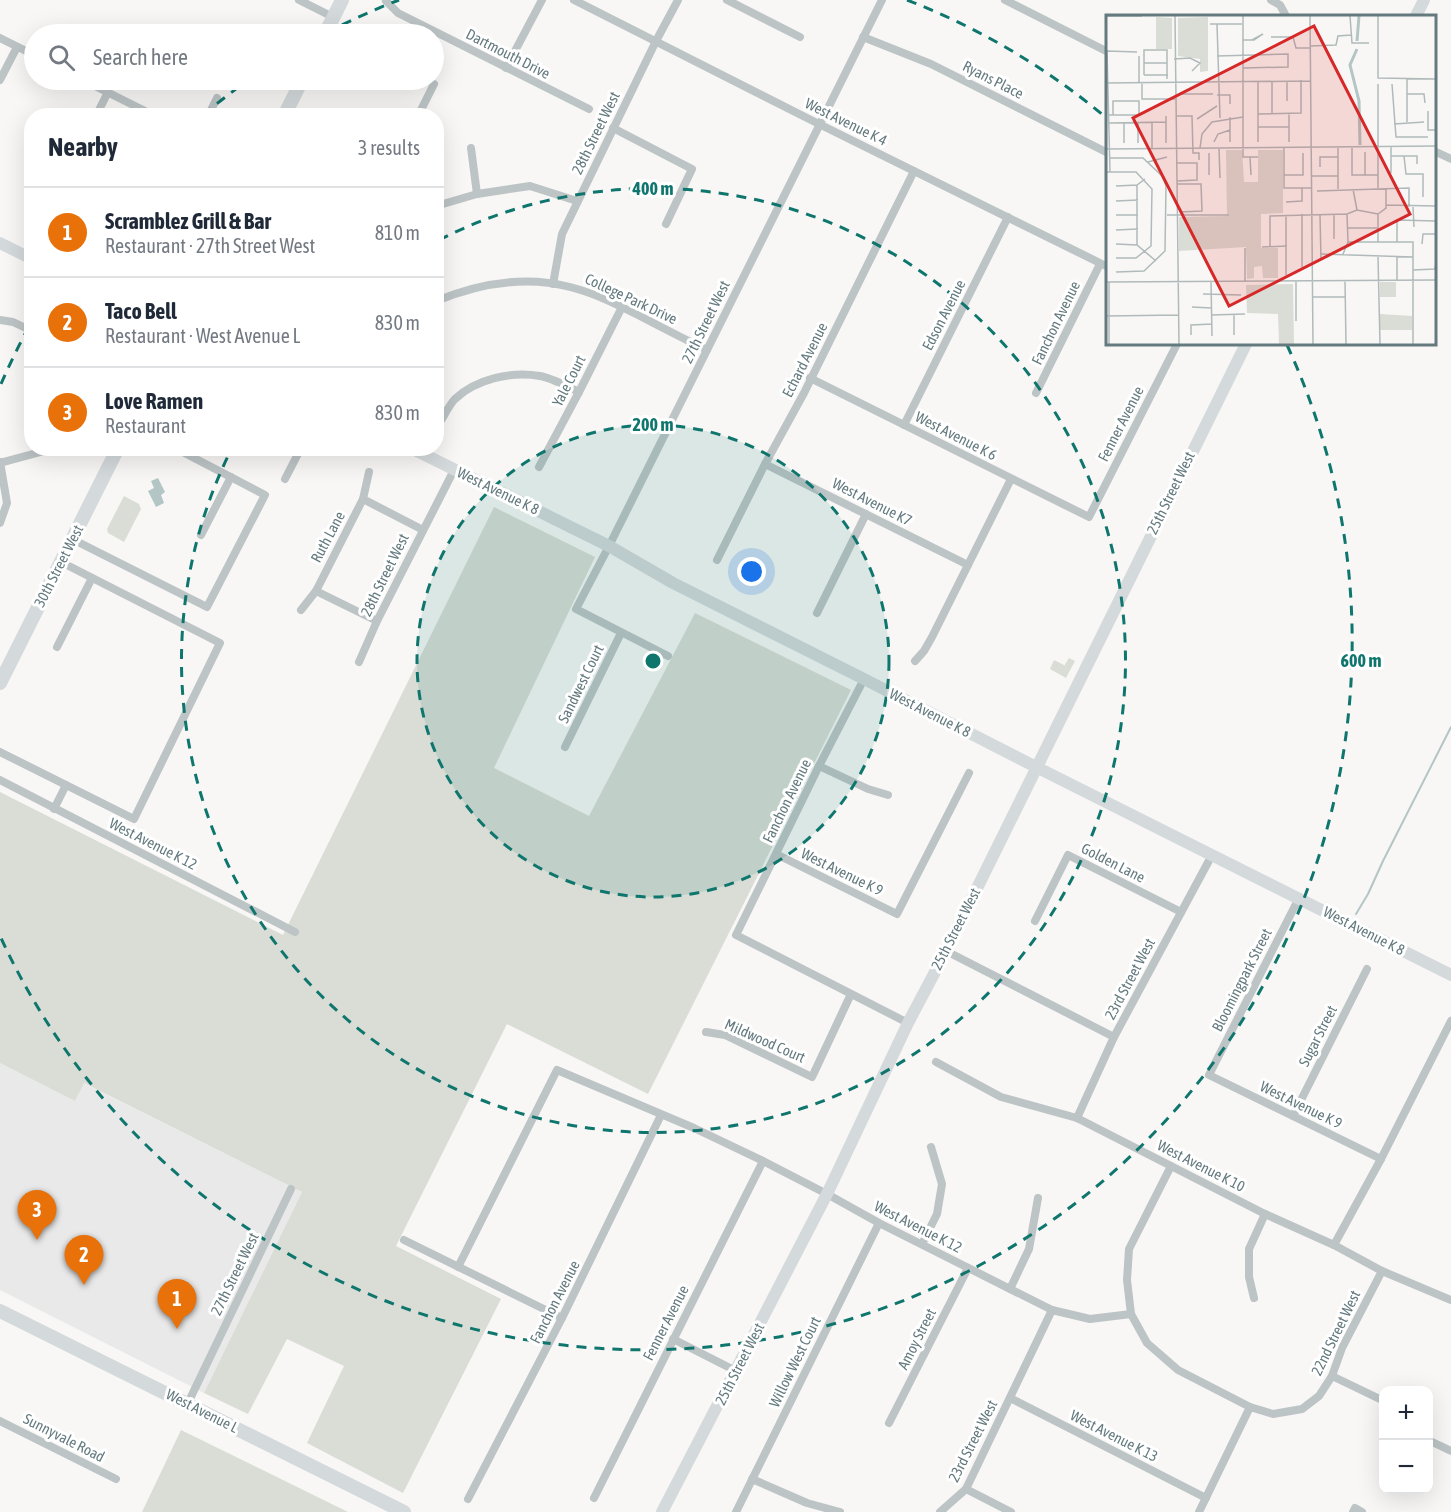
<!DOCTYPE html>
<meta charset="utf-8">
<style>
body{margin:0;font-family:"Asap Condensed",sans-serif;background:#f2f2f3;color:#1f2937}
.controls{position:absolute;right:18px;bottom:18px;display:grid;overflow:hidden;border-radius:12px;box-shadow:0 6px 24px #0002}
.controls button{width:54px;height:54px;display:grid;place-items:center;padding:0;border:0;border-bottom:2px solid #e0e1e3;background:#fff;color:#1f2937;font:30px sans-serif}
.you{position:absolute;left:752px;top:572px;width:21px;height:21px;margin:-15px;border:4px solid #fff;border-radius:50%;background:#1a73e8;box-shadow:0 0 0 9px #1a73e833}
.badge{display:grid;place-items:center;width:39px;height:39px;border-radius:50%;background:#db3235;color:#fff;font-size:20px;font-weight:700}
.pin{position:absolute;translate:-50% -50px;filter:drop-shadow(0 2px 3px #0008)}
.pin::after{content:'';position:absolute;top:32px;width:21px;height:18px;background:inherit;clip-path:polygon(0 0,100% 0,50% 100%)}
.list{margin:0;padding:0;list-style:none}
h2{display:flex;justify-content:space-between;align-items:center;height:78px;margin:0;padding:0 24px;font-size:26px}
h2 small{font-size:20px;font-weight:400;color:#747a83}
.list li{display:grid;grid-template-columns:39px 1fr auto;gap:18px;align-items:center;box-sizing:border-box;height:90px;padding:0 24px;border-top:2px solid #e0e1e3}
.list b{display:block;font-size:22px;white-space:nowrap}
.list p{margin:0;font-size:20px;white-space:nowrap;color:#747a83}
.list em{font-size:20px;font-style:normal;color:#747a83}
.icon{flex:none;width:33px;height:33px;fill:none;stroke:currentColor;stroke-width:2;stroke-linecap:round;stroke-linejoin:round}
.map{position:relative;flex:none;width:1451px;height:1512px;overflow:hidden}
.search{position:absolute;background:#fff;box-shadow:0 6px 24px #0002;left:24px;top:24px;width:420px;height:66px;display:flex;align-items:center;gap:15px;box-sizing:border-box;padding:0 21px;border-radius:33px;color:#747a83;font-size:22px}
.panel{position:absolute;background:#fff;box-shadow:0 6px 24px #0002;left:24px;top:108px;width:420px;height:348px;border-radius:24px}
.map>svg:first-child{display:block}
</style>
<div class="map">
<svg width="1451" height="1512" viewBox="0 0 1451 1512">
<rect width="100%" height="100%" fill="#f8f7f5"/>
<polygon fill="#e9e9e9" points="0,1063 75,1101 83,1083 302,1192 204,1393 0,1290"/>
<g fill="#d9ddd5">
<polygon points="124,496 139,504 141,509 124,542 108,533 107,529"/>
<polygon points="494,507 595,557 494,768 589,816 695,613 851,690 648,1094 507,1024 396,1246 501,1299 403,1493 307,1443 344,1366 287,1339 248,1414 204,1393 302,1192 84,1083 75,1101 0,1063 0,792 283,935"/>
<polygon points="1069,658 1075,661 1066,678 1050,669 1054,660 1064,665 1064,666"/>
<polygon points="181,1430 348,1512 142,1512"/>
</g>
<polygon fill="#b4c5c5" points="158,478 165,492 161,495 164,503 156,507 148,491 154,488 151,481"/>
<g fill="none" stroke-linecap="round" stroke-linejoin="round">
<polyline stroke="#b4c5c5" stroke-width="2" points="1356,914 1368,894 1383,861 1451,727"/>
<g stroke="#bdc4c5" stroke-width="8">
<polyline points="299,0 333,17"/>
<polyline points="574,0 819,124 1108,267"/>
<polyline points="727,0 800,37"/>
<polyline points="1005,0 1108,52"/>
<polyline points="1271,0 1280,5 1286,16"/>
<polyline points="386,1 398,13 589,109"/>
<polyline points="863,37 931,64 1108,153"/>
<polyline points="0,38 34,55"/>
<polyline points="506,68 542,0"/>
<polyline points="0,80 17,47"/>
<polyline points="83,80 155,116"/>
<polyline points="96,116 108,92"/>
<polyline points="208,116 217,98"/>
<polyline points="418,116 434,84"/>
<polyline points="613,128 692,169 666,224"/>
<polyline points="471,148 477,194"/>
<polyline points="1434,151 1451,159"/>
<polyline points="436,206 477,194 530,186 577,201"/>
<polyline points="553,284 562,234 656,41 678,0"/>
<path d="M436 301C480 283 524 275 570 287 594 293 616 304 638 315 661 327 684 339 707 350"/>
<polyline points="0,320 13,322 32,331"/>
<polyline points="810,378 1089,517 1177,344"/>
<polyline points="1036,393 1100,264"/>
<path d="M442 419C446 412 450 404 455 399 476 379 511 371 540 376 552 378 568 387 579 392"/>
<polyline points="904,425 1008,217"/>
<polyline points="0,462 7,503 0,523"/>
<polyline points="0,463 48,450"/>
<polyline points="765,464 968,565"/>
<polyline points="539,467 579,392 622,307"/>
<polyline points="285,479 301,448"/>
<polyline points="363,499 423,530"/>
<polyline points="201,535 231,477"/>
<polyline points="72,539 207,607 265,495 175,448"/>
<polyline points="717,560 765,464 804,393 914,171"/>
<polyline points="316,591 377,621"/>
<polyline points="301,610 316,591 363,499 369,472"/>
<polyline points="817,613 866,514"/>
<polyline points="57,647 92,578"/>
<polyline points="668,656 576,609 609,546 882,0"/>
<polyline points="915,661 924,651 932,637 1011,479"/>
<polyline points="359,662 377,621 454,470"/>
<polyline points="864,679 819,766 736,935 908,1023"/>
<polyline points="565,747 621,633"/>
<polyline points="0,752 134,819 220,643 61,562"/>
<polyline points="819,766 868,789 888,795"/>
<polyline points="0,780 295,932"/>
<polyline points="54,809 66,785"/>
<polyline points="776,854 897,914 969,773"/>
<polyline points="1299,898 1209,1075 1381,1159"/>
<polyline points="1035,921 1068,855 1181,912"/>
<polyline points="946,951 1114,1037"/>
<polyline points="706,1032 725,1035 812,1077 851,994"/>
<polyline points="936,1062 1001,1097 1077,1118 1265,1214 1334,1245 1382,1271 1451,1300"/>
<polyline points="1293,1116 1367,969"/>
<polyline points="1077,1118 1114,1037 1212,855"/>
<polyline points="404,1240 562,1318"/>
<polyline points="922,1244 937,1214 942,1184 931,1147"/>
<polyline points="1334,1245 1381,1159 1451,1021"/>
<polyline points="458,1267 557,1070 694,1128 763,1161 827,1194 879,1223 1052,1310 1090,1319 1131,1314 1147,1343 1178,1370 1250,1407"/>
<polyline points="1010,1289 1029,1249 1038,1198"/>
<polyline points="1254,1298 1249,1277 1249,1249 1265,1214"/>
<polyline points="1131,1314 1127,1280 1129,1249 1171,1166"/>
<polyline points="673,1339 736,1371"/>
<polyline points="1332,1376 1384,1401"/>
<polyline points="1010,1398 1206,1498"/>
<polyline points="188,1403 291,1189"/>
<polyline points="0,1421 116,1479"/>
<polyline points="889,1423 968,1268"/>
<polyline points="1428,1440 1451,1451"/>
<polyline points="752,1479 807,1503 840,1512"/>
<polyline points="966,1489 1011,1512"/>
<polyline points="594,1498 763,1161"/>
<polyline points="468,1499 562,1318 661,1115"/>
<polyline points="736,1512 879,1223"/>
<polyline points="940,1512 966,1489 1052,1310"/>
<polyline points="1199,1512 1250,1407 1273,1414 1302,1409 1319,1396 1332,1376 1342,1348 1382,1271"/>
<polyline points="1353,1512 1355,1508 1362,1512"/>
</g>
<g stroke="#d4d9db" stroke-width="12">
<polyline points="1416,16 1424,0"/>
<polyline points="0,243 32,259"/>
<polyline points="411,448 609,546 673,583 864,679 1036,767 1451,975"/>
<polyline points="662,1512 827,1194 908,1023 946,951 1246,344"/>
</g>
<g stroke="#d4d9db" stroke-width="14">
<polyline points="325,34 342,0"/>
<polyline points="284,116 302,80"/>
<polyline points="0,683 118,448"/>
<polyline points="0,1311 404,1512"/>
</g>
</g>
<circle cx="653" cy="661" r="236" fill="#0f766e" fill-opacity=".12"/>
<g fill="none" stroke="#0f766e" stroke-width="3" stroke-dasharray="10 8">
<circle cx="653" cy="661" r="236"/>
<path d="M439 240A472 472 0 1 1 231 450"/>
<path d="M1 384A708 708 0 0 1 31 323M203 115A708 708 0 0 1 247 81M326 33A708 708 0 0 1 399 0M907 0A708 708 0 0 1 1103 115M1287 345A708 708 0 1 1 1 938"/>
</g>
<g text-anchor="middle" stroke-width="6" stroke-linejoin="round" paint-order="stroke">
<g font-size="15" fill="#647a7f" stroke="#fff">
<text transform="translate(508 54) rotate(27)" y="5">Dartmouth Drive</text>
<text transform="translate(993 80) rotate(27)" y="5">Ryans Place</text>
<text transform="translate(846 122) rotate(26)" y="5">West Avenue K 4</text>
<text transform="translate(596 133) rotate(-64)" y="5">28th Street West</text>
<text transform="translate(631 299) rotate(25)" y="5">College Park Drive</text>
<text transform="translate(944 315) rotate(-63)" y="5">Edson Avenue</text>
<text transform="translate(706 322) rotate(-64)" y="5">27th Street West</text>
<text transform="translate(1056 323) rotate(-64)" y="5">Fanchon Avenue</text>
<text transform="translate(805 360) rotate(-63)" y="5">Echard Avenue</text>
<text transform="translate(569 381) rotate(-63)" y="5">Yale Court</text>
<text transform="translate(1121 424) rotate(-63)" y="5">Fenner Avenue</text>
<text transform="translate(956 436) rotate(27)" y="5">West Avenue K 6</text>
<text transform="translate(498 491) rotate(26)" y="5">West Avenue K 8</text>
<text transform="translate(1171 493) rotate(-64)" y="5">25th Street West</text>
<text transform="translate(872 502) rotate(27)" y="5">West Avenue K7</text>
<text transform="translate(328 537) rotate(-62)" y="5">Ruth Lane</text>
<text transform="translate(59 566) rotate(-63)" y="5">30th Street West</text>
<text transform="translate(385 575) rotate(-64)" y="5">28th Street West</text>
<text transform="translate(581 684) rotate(-64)" y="5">Sandwest Court</text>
<text transform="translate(930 713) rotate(27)" y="5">West Avenue K 8</text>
<text transform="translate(787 801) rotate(-64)" y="5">Fanchon Avenue</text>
<text transform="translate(153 844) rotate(27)" y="5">West Avenue K 12</text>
<text transform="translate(1113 863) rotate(27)" y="5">Golden Lane</text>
<text transform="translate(842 872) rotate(26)" y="5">West Avenue K 9</text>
<text transform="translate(956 929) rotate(-63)" y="5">25th Street West</text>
<text transform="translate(1364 931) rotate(27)" y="5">West Avenue K 8</text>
<text transform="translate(1130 979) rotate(-62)" y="5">23rd Street West</text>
<text transform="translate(1242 980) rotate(-63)" y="5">Bloomingpark Street</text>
<text transform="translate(1318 1036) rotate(-63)" y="5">Sugar Street</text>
<text transform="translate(765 1041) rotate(24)" y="5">Mildwood Court</text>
<text transform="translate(1301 1105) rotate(26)" y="5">West Avenue K 9</text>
<text transform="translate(1201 1166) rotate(27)" y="5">West Avenue K 10</text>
<text transform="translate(918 1227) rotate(27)" y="5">West Avenue K 12</text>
<text transform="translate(235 1274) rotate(-64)" y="5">27th Street West</text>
<text transform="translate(555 1302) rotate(-63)" y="5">Fanchon Avenue</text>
<text transform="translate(666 1323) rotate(-63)" y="5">Fenner Avenue</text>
<text transform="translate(1336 1333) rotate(-64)" y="5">22nd Street West</text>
<text transform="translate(917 1339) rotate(-63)" y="5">Amoy Street</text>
<text transform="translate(795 1362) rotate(-64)" y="5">Willow West Court</text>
<text transform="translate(740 1364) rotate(-63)" y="5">25th Street West</text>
<text transform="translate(202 1411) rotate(27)" y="5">West Avenue L</text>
<text transform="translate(1114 1436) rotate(27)" y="5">West Avenue K 13</text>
<text transform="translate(64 1438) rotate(27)" y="5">Sunnyvale Road</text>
<text transform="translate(973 1441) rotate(-63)" y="5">23rd Street West</text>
</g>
</g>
<g transform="translate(1106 15)">
<rect width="330" height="330" fill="#f8f7f5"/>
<path d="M50 2 66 3V34H50ZM102 2V56L94 57V44L72 41V3ZM120 135H136L138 167H152V135H177V198L155 199V233H172V263H157L156 251 148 252V263L141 264 140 232 73 236V202L121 201ZM274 267H290V282H274ZM187 269 188 329H173L172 299 141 298 140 270ZM274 299 306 301V315H274Z" fill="#d9ddd5"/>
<path fill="none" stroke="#b4c5c5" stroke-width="3" d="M251 26 253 1M251 34 244 50 253 86 254 130"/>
<path fill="none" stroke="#b0babb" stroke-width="1.5" d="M0 1H36M69 1 73 329M137 1V142H152M204 1 207 329M244 1 246 28H263M272 1V63L330 64M104 9H136M111 9 114 103M165 22H187L190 33H204M137 25H148L157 19 146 25M204 31 230 30 232 21 245 20M1 36 4 157M1 36 31 37M33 41V67M111 41 182 39V52L137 53M68 44 84 43 94 48 86 56M38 48H61M38 60V35H61V64M38 60H62M152 66V127M166 66V98M181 66V86M36 67V84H69M0 68 204 66M272 69V173M286 69 290 122H322M75 79H107M301 79H318L319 88M111 80H124V89M322 96V115H330M152 99 195 98V65M3 100H33V86H7V100M60 101V128M71 101H86L87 138H93V145M91 104 111 91M301 107V64M3 108 60 107M18 108V128M32 108V128M46 108V133M288 109 318 107M152 112H183M108 127 112 119 124 115M124 127V102M183 127V98M246 132V160H272M94 133 96 119 106 107 137 102M113 133 114 163M178 133V173H205M0 134 330 131M259 137V160M103 138V160M285 141H311V149M298 141 300 159H317V182M144 142 145 160M4 143H37L56 161 60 171 59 236 38 256 10 257M42 147 61 142M71 148H91V165L71 166M214 152V142H232M0 157H30L46 174 45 231 30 243H10M285 158V132M178 160H197V138M205 161H232M71 169H95L96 196 74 197M31 170V230M10 171 31 170 39 164M232 174V133M247 174 251 195M211 176 303 173V192M10 186 32 185M180 187 196 186V173M280 190 330 191M307 192 308 212M196 199V252M228 199V224M10 200H32M61 200H123M180 200V260M214 200 215 245M241 213H272M10 215 32 214M242 227H307V329M272 227V199L280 193V174M291 227V205L330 206M10 229 31 230 50 246M316 229 317 219H330M156 232 181 231M164 232V201L241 199 251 195 272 199M139 233V266M214 239 307 242M237 239 242 227 241 199M272 242 274 329M307 255 329 254 330 247M291 265V242M105 266 106 321M190 266V306M239 266 240 329M0 267 330 265M97 279 135 280M206 282H240M86 292 105 293M105 300 139 299M128 300V320M0 301 72 300M85 320V310L106 309M3 329V267"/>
<path fill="#d62828" fill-opacity="0.15" stroke="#d62828" stroke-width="3" d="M208 11 304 199 123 291 27 103Z"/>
<rect width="330" height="330" fill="none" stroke="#647a7f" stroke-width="3"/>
</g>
<circle cx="653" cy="661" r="9" fill="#0f766e" stroke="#fff" stroke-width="3"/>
<g font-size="18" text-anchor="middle" font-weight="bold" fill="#0f766e" stroke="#fff" stroke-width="6" stroke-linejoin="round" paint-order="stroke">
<text x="653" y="195">400 m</text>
<text x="653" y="431">200 m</text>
<text x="1361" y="667">600 m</text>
</g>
</svg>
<div class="controls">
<button>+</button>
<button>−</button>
</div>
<div class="you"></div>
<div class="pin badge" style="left:177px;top:1329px;background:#e8710a">1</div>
<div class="pin badge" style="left:84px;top:1285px;background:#e8710a">2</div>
<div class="pin badge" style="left:37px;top:1240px;background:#e8710a">3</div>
<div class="search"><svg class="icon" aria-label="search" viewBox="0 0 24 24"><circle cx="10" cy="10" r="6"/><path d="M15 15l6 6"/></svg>Search here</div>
<section class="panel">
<h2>Nearby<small>3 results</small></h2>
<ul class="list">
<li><span class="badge" style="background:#e8710a">1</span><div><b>Scramblez Grill &amp; Bar</b><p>Restaurant · 27th Street West</p></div><em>810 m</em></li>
<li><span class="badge" style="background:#e8710a">2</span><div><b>Taco Bell</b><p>Restaurant · West Avenue L</p></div><em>830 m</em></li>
<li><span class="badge" style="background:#e8710a">3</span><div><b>Love Ramen</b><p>Restaurant</p></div><em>830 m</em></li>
</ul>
</section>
</div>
